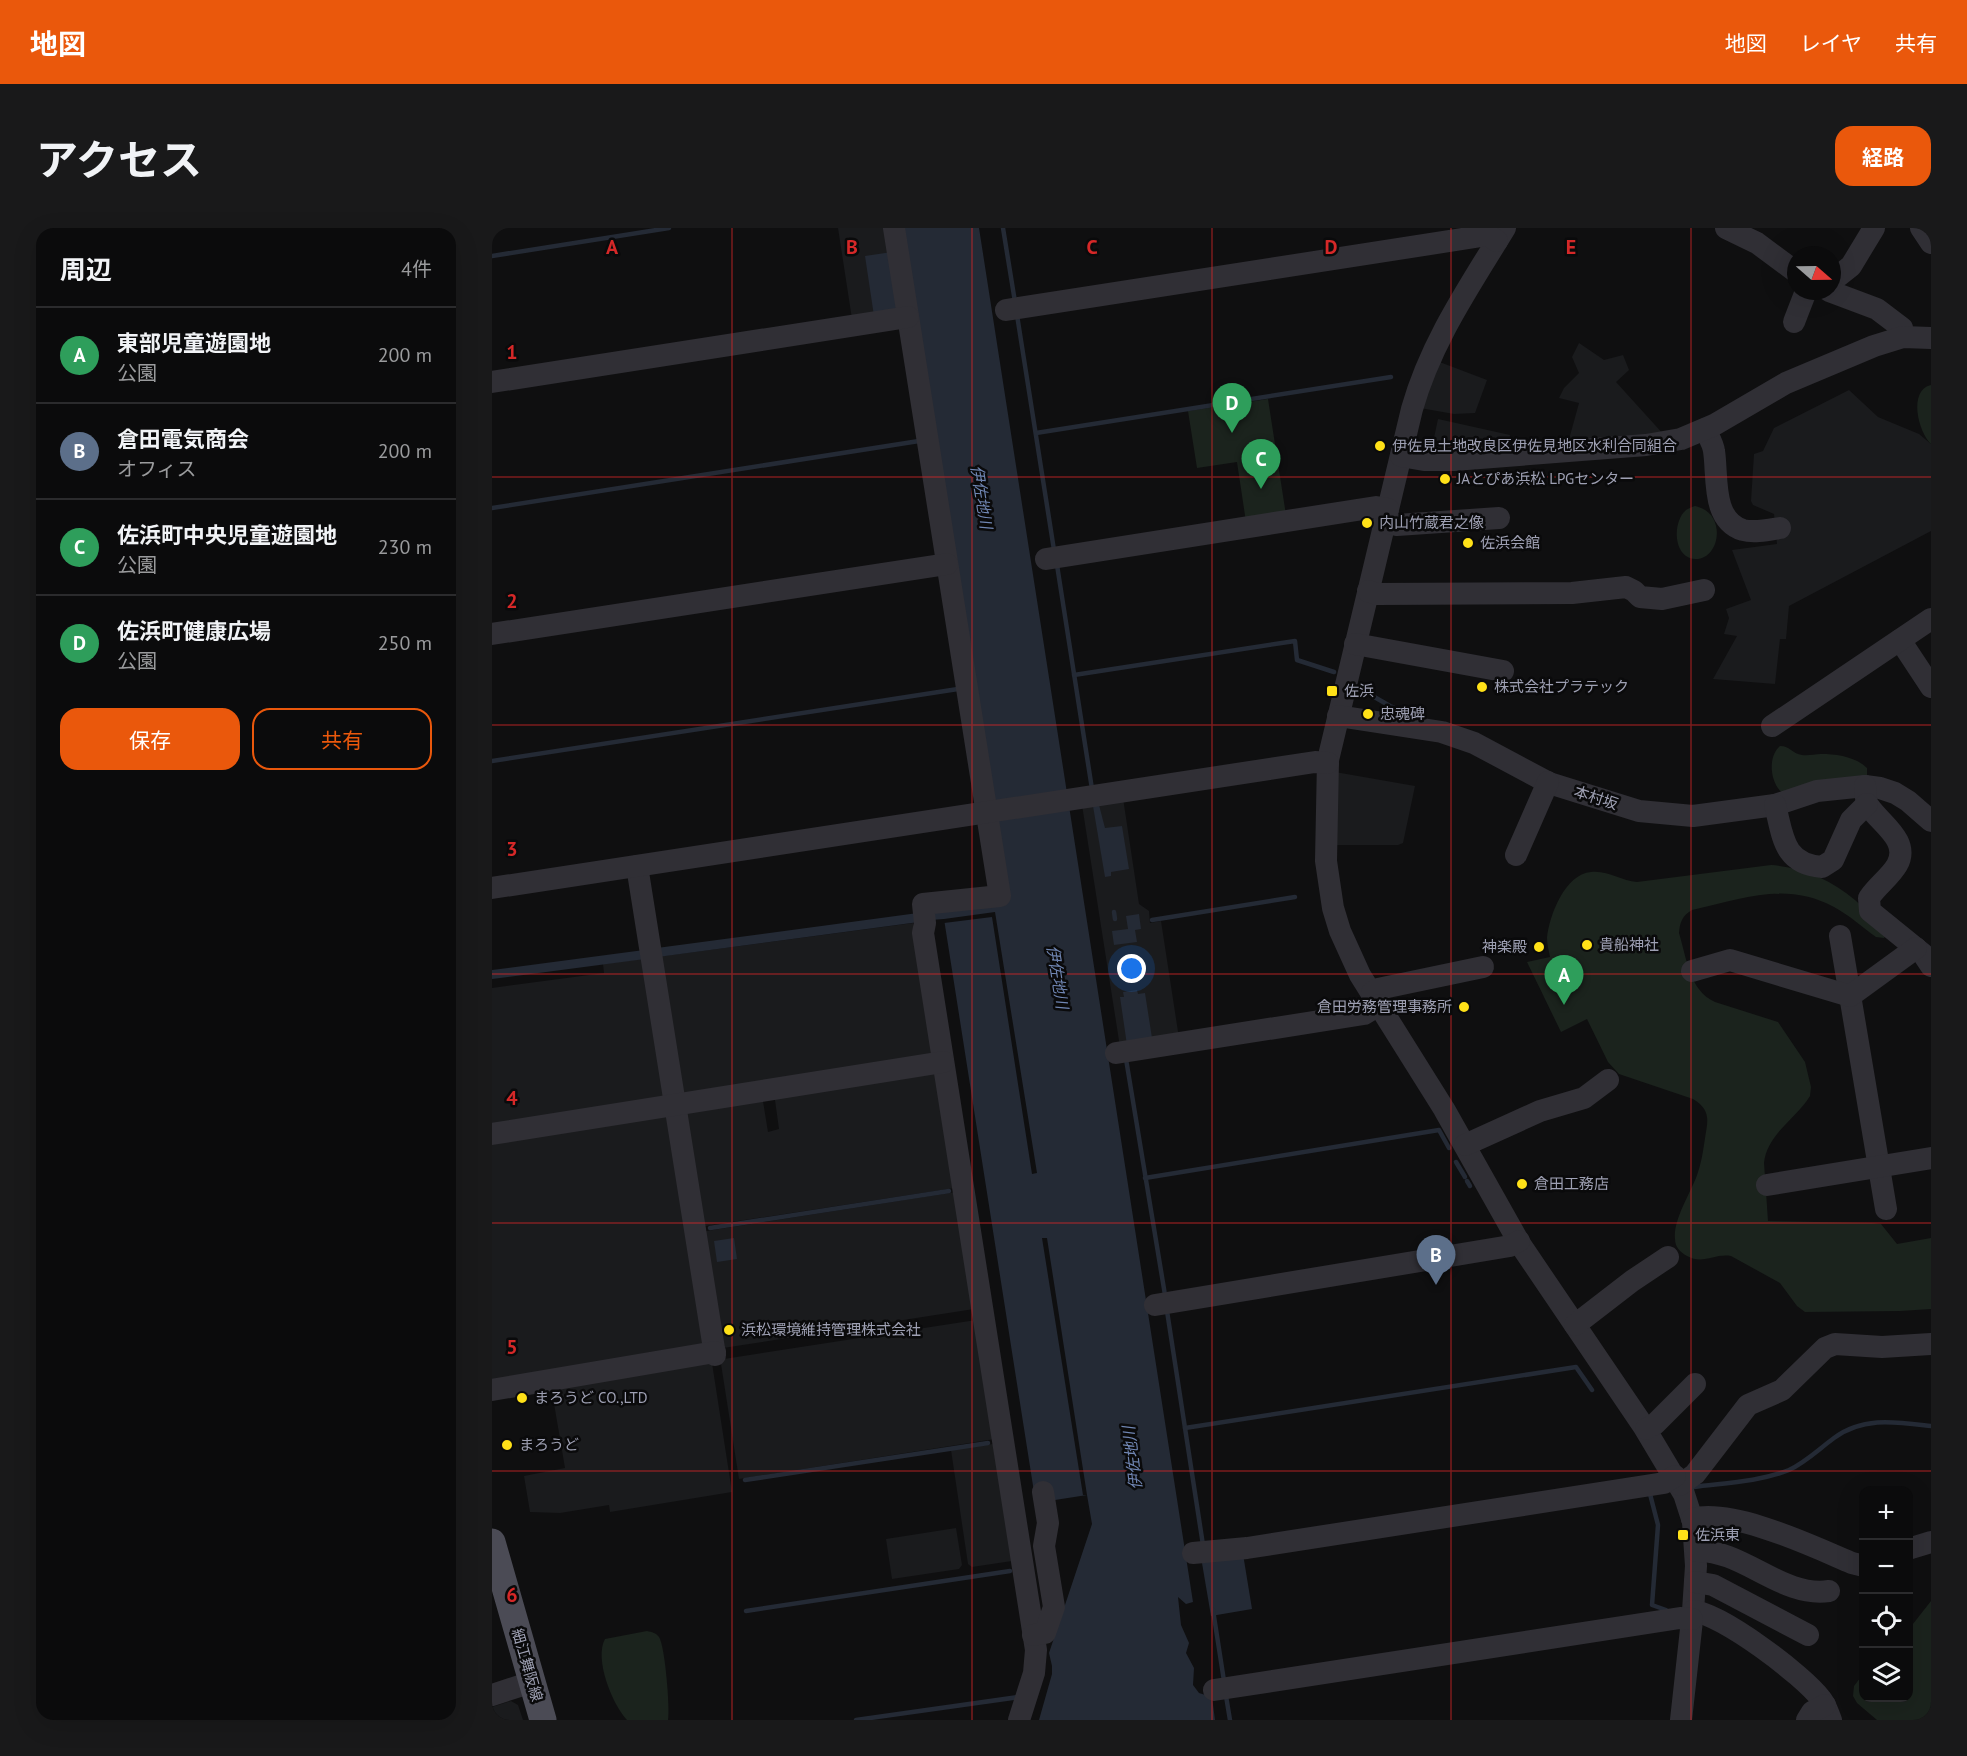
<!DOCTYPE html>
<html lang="ja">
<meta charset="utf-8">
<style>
body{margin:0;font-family:"PT Sans","Noto Sans JP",sans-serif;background:#19191a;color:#f1f3f6}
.controls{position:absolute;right:18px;bottom:18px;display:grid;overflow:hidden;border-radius:12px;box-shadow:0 6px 24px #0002}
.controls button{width:54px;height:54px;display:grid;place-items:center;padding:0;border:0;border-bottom:2px solid #2b2b2d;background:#0b0b0c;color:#f1f3f6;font:30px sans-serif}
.compass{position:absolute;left:1295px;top:18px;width:54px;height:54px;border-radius:50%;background:#0b0b0c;box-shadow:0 6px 24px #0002;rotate:110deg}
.you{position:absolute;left:640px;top:741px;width:21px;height:21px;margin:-15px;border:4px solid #fff;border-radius:50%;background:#1a73e8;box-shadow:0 0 0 9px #1a73e833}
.badge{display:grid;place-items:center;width:39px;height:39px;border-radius:50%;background:#ea580c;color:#fff;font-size:20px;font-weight:700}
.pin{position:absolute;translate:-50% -50px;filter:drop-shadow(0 2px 3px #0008)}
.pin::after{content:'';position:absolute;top:32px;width:21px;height:18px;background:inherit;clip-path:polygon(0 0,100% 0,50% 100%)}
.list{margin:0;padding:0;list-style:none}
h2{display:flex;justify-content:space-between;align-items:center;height:78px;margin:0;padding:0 24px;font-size:26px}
h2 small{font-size:20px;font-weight:400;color:#9a9b9d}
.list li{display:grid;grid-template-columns:39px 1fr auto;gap:18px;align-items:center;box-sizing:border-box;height:96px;padding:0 24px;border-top:2px solid #2b2b2d}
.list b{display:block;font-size:22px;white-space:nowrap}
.list p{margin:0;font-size:20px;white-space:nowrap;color:#9a9b9d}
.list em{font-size:20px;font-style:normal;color:#9a9b9d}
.actions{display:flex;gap:12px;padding:18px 24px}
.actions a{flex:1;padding:14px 0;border:2px solid #ea580c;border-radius:18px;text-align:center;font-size:21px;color:#ea580c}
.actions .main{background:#ea580c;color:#fff}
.icon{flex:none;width:33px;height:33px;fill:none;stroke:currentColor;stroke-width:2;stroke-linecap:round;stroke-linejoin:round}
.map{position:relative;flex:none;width:1439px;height:1492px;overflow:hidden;border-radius:18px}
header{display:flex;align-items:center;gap:36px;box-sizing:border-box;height:84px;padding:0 30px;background:#ea580c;color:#fff}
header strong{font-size:28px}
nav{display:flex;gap:33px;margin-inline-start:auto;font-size:21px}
.intro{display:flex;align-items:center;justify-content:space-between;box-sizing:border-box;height:144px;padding:0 36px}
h1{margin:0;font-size:42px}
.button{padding:15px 27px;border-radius:18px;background:#ea580c;color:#fff;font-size:21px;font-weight:700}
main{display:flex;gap:36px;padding:0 36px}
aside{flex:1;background:#0b0b0c;border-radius:18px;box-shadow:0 6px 24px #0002}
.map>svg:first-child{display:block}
</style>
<header>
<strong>地図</strong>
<nav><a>地図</a><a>レイヤ</a><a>共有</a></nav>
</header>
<div class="intro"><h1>アクセス</h1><a class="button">経路</a></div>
<main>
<aside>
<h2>周辺<small>4件</small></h2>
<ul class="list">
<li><span class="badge" style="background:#2e9e5b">A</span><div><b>東部児童遊園地</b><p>公園</p></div><em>200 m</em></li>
<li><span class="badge" style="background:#5c6f8a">B</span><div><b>倉田電気商会</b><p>オフィス</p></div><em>200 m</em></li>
<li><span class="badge" style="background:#2e9e5b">C</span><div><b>佐浜町中央児童遊園地</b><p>公園</p></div><em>230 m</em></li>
<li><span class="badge" style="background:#2e9e5b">D</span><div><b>佐浜町健康広場</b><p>公園</p></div><em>250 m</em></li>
</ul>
<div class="actions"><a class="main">保存</a><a>共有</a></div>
</aside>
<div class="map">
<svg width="1439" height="1492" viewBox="0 0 1439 1492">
<rect width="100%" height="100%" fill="#0f0f10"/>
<g fill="#1a1b1d">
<polygon points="346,0 396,0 409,79 360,91"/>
<polygon points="1087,115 1112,132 1131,127 1137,142 1124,154 1172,207 1076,215 1087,175 1067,170 1072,160 1087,145 1080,129"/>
<polygon points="945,133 995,152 983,185 962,186 928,180"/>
<polygon points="1357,162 1386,189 1427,206 1439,216 1439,303 1297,378 1294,411 1288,411 1283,456 1221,451 1245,408 1232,406 1237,390 1234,381 1259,372 1240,322 1285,316 1282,286 1261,277 1259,273 1262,226 1271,223 1282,200"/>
<polygon points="946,191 1018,207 1015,220 939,224"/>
<polygon points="843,544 923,558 911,615 906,617 841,617"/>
<polygon points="631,570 647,676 657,683 658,695 669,693 687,810 628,819 590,577"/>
<polygon points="421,695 443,830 190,871 164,729"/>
<polygon points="156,730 178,871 0,899 0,760 112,745 111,736"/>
<polygon points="444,843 463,960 207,999 188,880 270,867 276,904 287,901 282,865"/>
<polygon points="180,884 217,1115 0,1157 0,913"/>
<polygon points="464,964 482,1081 231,1120 208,1004"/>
<polygon points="484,1092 503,1211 247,1251 229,1136 232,1131"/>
<polygon points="220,1135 240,1264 118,1284 117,1277 68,1285 38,1284 32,1248 73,1240 59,1158"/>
<polygon points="501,1216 520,1333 480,1339 476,1336 459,1222"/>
<polygon points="464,1300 470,1337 467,1341 400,1351 394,1311"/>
<polygon points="19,1473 26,1477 31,1492 0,1492 0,1479"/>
</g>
<g fill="#1b231d">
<path d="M1439 157V216C1426 204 1416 162 1439 157Z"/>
<polygon points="776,171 794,287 754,294 745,234 705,240 696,183"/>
<path d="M1203 278C1236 285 1228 332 1203 331 1181 330 1180 294 1194 282 1197 280 1200 279 1203 278Z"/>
<path d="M1288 518C1298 518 1301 526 1310 527 1316 528 1323 526 1329 526 1345 526 1364 529 1375 540V548L1292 566C1278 557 1275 529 1288 518Z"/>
<path d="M1279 637C1310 639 1340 652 1363 672 1375 682 1384 696 1394 707L1392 710 1384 709C1370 699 1357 687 1342 679 1293 653 1251 671 1200 682 1190 688 1188 694 1187 705 1195 731 1197 762 1223 774L1286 794 1313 834 1319 859 1318 868C1304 891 1275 906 1272 935L1276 993 1380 995 1389 996 1405 1016 1439 1010V1081L1408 1083 1313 1084 1305 1078 1288 1055 1239 1028C1223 1025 1211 1037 1195 1028 1188 1024 1183 1019 1183 1011 1181 993 1197 967 1204 950 1209 937 1211 924 1213 910 1216 892 1219 882 1201 871L1127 846 1116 834 1095 791 1069 804 1035 734 1058 729C1057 723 1055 717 1055 710 1057 688 1073 646 1099 644 1116 642 1129 653 1145 654Z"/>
<polygon points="1439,1373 1439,1492 1385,1492 1365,1475 1361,1468 1362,1458 1371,1446 1372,1470 1416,1470 1417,1401"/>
<path d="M155 1403C160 1404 164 1405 167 1409 173 1418 178 1480 176 1492H135C120 1476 102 1431 113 1411Z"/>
</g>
<g fill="#242a35">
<polygon points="407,0 487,0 701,1374 694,1376 686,1369 689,1397 697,1415 694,1425 702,1440 701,1457 707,1465 720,1469 723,1492 547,1492 560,1446 560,1438 557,1425 600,1296 595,1267 563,1272 542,1264 452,691 438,692 437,684 514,674"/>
<polygon points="400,24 409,79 382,88 373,28"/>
<polygon points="607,577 613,600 630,598 637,641 619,644 619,648 613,649 601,578"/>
<polygon points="426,685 427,694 166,729 165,720"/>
<polygon points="647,686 649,701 643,702 645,714 622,717 620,703 636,701 634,688"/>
<polygon points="152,722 153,731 0,751 0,742"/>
<polygon points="645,762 646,766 653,765 660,810 635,817 628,769 632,769 631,764"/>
<polygon points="242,1010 245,1031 225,1034 222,1013"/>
<polygon points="751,1326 760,1381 719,1388 710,1335"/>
</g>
<g fill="#0f0f10">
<polygon points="503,684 545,945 540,946 500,689 452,695 452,691"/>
<polygon points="550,1010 555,1010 595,1267 591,1267"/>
</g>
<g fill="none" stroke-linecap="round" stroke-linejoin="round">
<g stroke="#242a35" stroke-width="4.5">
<polyline points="511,0 523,74"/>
<polyline points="0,28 177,0"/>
<polyline points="525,87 562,322"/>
<polyline points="544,205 899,149"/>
<polyline points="0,280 427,213"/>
<polyline points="565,337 600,561"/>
<polyline points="582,447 803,413 805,432 842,444"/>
<polyline points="865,459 898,478 927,490"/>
<polyline points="0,533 466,461"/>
<polyline points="622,684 623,691"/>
<polyline points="660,692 803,669"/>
<polyline points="634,831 673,1067"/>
<polyline points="964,934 973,949"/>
<polyline points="653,950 947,902 957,920"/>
<polyline points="975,953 978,958"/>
<polyline points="218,1000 457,963"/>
<polyline points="675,1083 711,1317"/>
<polyline points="693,1200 1084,1139 1100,1162"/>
<polyline points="253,1252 496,1215"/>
<path d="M1202 1259C1233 1255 1267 1254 1297 1242 1314 1234 1327 1221 1342 1210 1371 1188 1405 1194 1439 1198"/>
<polyline points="1158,1266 1166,1297 1160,1377 1174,1382"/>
<polyline points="721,1382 732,1453"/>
<polyline points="254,1383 518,1343"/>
<polyline points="734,1468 738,1492"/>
<polyline points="364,1492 527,1469"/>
</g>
<g stroke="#302f35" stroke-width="22">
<polyline points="402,0 508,668 431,676 433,695 431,705 544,1422 542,1445 527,1492"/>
<path d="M1013 0C977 59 939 114 920 181L836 532 834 633 841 680 848 703 868 747 952 881 1028 1016 1152 1199 1192 1266 1201 1294 1204 1338 1201 1383 1189 1492"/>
<polyline points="1234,0 1265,15 1304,44"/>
<polyline points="1429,0 1439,15"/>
<polyline points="1340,53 1359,38 1382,0"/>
<polyline points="1337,63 1385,81 1410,100 1411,109"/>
<polyline points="514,82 996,7 1005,13"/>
<polyline points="1302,94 1314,63"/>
<polyline points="0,154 416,89"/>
<path d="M1213 201C1216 208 1221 215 1222 223 1226 248 1219 292 1251 302 1262 305 1276 302 1288 300"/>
<polyline points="909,228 932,232 962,232 1154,217 1189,211 1222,197 1294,155 1382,118 1411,109 1439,110"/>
<polyline points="892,294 905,297 1007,290"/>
<polyline points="554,331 884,279 896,281"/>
<polyline points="876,363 885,366 1080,365 1134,359 1142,363 1148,369 1170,371 1212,362"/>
<polyline points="0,406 455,336"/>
<polyline points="1408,412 1439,459"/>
<polyline points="863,416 1011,443"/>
<polyline points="846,488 950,504 982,515 1057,555 1147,583 1201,588 1283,577 1325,563 1373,558 1388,560 1403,565 1416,573 1439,593"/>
<polyline points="1280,498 1439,391"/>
<path d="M1373 558C1374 564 1373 572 1376 577 1387 595 1419 612 1405 637 1398 649 1385 658 1377 670L1378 683 1431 726 1439 738"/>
<path d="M1283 577C1291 608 1291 636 1330 639L1341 632 1359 592 1375 576"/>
<polyline points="1024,627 1056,554"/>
<polyline points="145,638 223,1127"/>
<polyline points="0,660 823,534 836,535"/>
<polyline points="1348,708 1394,981"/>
<polyline points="1200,743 1238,732 1358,768 1424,720"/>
<polyline points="880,765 886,761 991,739"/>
<polyline points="624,825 872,786 887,777"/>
<polyline points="0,906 451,834"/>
<polyline points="973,917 1048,883 1092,870 1116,852"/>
<polyline points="1275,957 1439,930"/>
<polyline points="663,1077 1018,1018 1027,1013"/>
<polyline points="1083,1097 1140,1053 1176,1029"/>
<polyline points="0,1162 223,1124"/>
<polyline points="1154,1201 1163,1196 1203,1156"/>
<polyline points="1188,1257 1203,1246 1256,1177 1290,1162 1333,1120 1343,1116 1390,1119 1439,1116"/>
<path d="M1200 1291C1241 1280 1322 1319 1360 1335L1372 1338"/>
<polyline points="1416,1321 1439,1314"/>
<path d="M1204 1323C1251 1321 1289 1370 1337 1363"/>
<polyline points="701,1325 755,1320 1172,1255 1183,1248"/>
<polyline points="1203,1354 1221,1357 1316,1407"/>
<path d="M1201 1383C1230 1386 1311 1447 1329 1471 1334 1477 1336 1485 1339 1492"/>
<polyline points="541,1407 553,1405 562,1379 552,1318 556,1295 551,1264"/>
<polyline points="722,1462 1188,1390 1200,1391"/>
<polyline points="0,1467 40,1454"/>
<polyline points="1315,1492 1320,1484 1333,1477"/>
</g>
<polyline stroke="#4b4b55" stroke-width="27" points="0,1314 51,1492"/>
</g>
<path fill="none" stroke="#d62828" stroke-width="1.5" stroke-opacity="0.55" d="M240 0V1492M480 0V1492M720 0V1492M959 0V1492M1199 0V1492M0 249H1439M0 497H1439M0 746H1439M0 995H1439M0 1243H1439"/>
<g fill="#ffe118" stroke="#0a0a0b" stroke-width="2">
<circle cx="888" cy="218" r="6"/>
<circle cx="953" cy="251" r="6"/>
<circle cx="875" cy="295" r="6"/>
<circle cx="976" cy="315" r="6"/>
<circle cx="990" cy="459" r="6"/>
<rect x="834" y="457" width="12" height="12" rx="3"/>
<circle cx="876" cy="486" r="6"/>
<circle cx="1095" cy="717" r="6"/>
<circle cx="1047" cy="719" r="6"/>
<circle cx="972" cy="779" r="6"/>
<circle cx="1030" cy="956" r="6"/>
<circle cx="237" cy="1102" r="6"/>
<circle cx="30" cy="1170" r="6"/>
<circle cx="15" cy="1217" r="6"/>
<rect x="1185" y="1301" width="12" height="12" rx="3"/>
</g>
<g text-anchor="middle" stroke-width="5" stroke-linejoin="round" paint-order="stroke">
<g font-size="15" fill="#9ea0b3" stroke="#0a0a0b" text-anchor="start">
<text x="900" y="223">伊佐見土地改良区伊佐見地区水利合同組合</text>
<text x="965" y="256">JAとぴあ浜松 LPGセンター</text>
<text x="887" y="300">内山竹蔵君之像</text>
<text x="988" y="320">佐浜会館</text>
<text x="1002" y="464">株式会社プラテック</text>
<text x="852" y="468">佐浜</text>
<text x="888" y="491">忠魂碑</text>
<text x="1107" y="722">貴船神社</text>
<text x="1035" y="724" text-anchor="end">神楽殿</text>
<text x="960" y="784" text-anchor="end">倉田労務管理事務所</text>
<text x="1042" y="961">倉田工務店</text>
<text x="249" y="1107">浜松環境維持管理株式会社</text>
<text x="42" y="1175">まろうど CO.,LTD</text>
<text x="27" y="1222">まろうど</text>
<text x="1203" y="1312">佐浜東</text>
</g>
<g font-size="15" fill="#9ea0b3" stroke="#0a0a0b">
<text transform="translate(1104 570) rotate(18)" y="5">本村坂</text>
<text transform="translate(35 1437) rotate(74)" y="5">細江舞阪線</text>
</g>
<g font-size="16" font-style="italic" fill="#7086b3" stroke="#0a0a0b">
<text transform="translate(490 269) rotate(81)" y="6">伊佐地川</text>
<text transform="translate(566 749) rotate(81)" y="6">伊佐地川</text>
<text transform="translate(640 1230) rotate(-97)" y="6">伊佐地川</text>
</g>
</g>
<g font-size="20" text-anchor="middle" font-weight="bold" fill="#d62828" stroke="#0a0a0b" stroke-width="5" stroke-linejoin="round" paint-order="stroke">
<text x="120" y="26">A</text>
<text x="360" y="26">B</text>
<text x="600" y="26">C</text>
<text x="839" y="26">D</text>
<text x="1079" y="26">E</text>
<text x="20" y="131">1</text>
<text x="20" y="380">2</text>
<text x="20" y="628">3</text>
<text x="20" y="877">4</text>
<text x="20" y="1126">5</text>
<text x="20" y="1374">6</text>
</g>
</svg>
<div class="controls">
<button>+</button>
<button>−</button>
<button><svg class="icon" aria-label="locate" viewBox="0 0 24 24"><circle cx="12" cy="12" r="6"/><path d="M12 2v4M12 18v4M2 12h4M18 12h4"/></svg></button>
<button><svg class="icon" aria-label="layers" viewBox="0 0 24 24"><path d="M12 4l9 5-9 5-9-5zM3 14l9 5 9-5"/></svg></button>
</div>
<svg class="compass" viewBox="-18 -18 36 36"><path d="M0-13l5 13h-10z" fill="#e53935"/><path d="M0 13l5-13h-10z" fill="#9a9b9d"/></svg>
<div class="you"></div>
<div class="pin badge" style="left:1072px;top:777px;background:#2e9e5b">A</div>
<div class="pin badge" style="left:944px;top:1057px;background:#5c6f8a">B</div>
<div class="pin badge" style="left:769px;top:261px;background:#2e9e5b">C</div>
<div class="pin badge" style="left:740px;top:205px;background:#2e9e5b">D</div>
</div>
</main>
